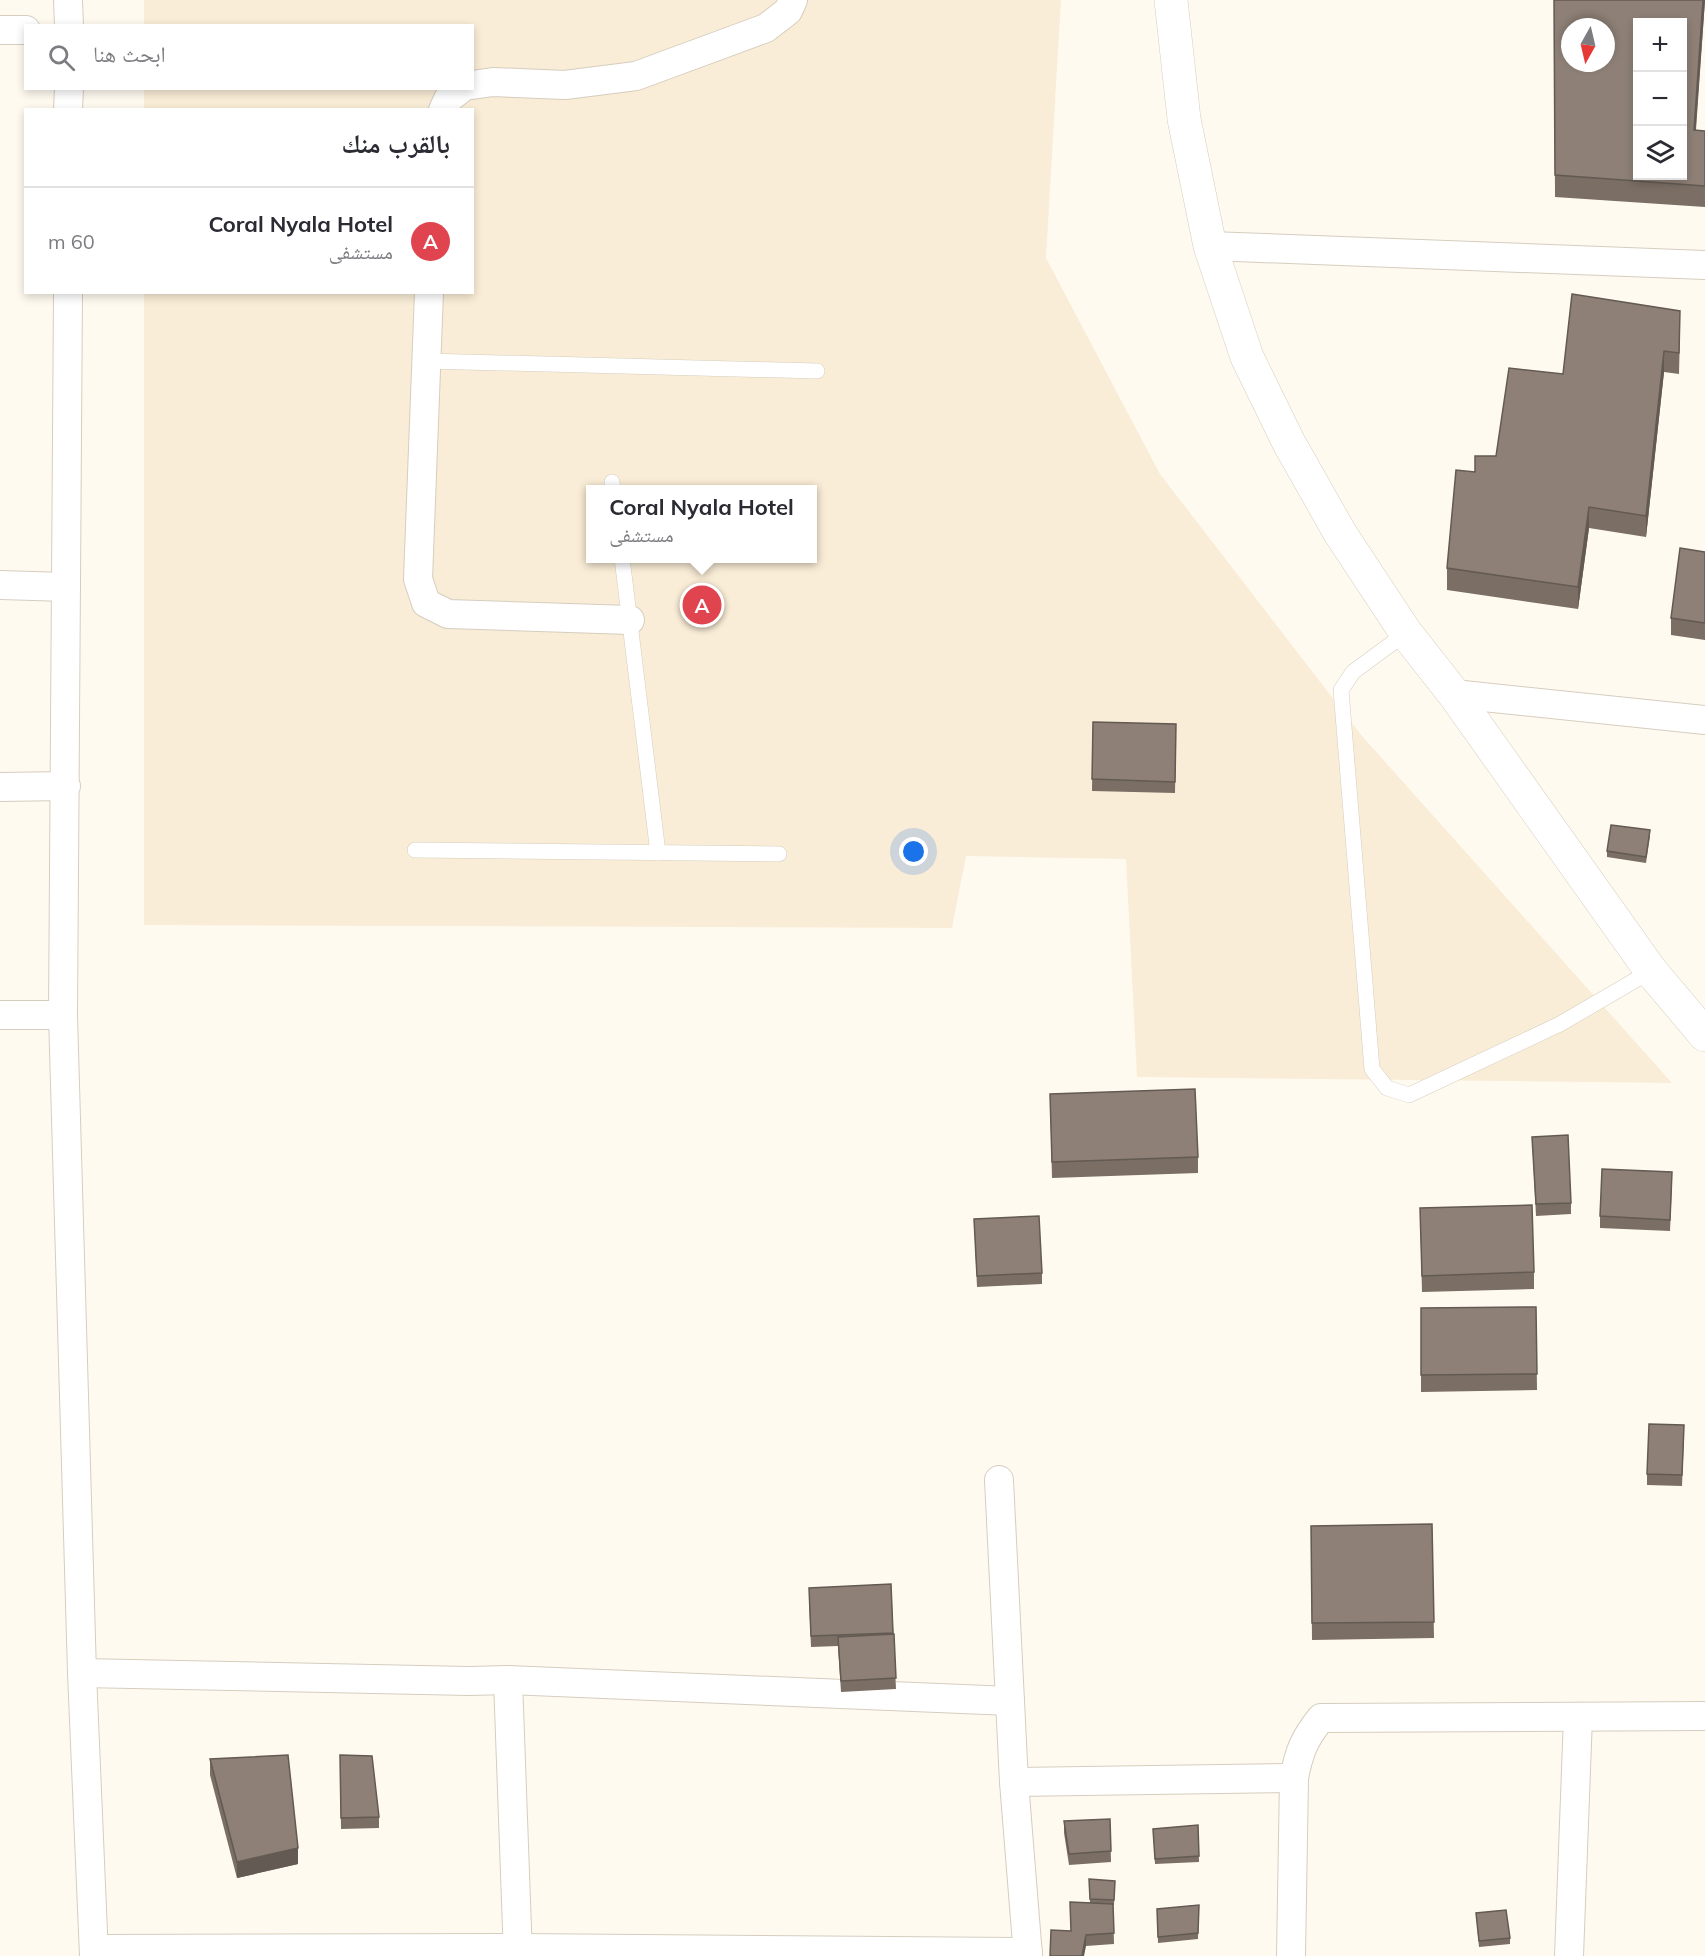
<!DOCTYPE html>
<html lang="ar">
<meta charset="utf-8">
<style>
body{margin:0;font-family:Mulish,"Noto Naskh Arabic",sans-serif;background:#f2f2f3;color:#2b2b33;direction:rtl}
.controls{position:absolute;right:18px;top:18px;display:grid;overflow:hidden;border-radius:0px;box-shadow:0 3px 9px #0003}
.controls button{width:54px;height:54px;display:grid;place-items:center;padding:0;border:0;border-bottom:2px solid #e1e1e2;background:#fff;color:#2b2b33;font:30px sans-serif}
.compass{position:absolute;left:1561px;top:18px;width:54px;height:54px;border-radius:50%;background:#fff;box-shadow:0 3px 9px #0003;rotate:188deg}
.you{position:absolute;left:914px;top:852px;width:21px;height:21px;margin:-15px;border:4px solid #fff;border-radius:50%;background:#1a73e8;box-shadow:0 0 0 9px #1a73e833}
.badge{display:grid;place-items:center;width:39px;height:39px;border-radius:50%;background:#3e5ed0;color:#fff;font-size:20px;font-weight:700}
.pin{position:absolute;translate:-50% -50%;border:3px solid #fff;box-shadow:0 2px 6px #0006}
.popup{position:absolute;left:586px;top:485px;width:231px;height:78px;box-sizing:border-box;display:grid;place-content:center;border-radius:0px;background:#fff;filter:drop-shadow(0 2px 4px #0005);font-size:20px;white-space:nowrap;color:#7c7c81}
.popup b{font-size:22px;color:#2b2b33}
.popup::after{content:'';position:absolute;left:50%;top:100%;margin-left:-12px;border:12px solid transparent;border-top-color:#fff}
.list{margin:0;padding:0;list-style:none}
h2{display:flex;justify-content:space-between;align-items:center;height:78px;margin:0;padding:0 24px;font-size:26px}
h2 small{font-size:20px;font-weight:400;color:#7c7c81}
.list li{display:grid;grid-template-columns:39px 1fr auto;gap:18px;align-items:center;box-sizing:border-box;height:108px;padding:0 24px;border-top:2px solid #e1e1e2}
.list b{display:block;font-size:22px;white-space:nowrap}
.list p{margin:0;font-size:20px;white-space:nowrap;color:#7c7c81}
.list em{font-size:20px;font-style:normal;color:#7c7c81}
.icon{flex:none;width:33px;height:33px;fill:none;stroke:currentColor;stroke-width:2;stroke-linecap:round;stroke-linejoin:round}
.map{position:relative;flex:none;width:1705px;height:1956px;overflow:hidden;direction:ltr}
.search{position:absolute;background:#fff;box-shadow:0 3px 9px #0003;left:24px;top:24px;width:450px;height:66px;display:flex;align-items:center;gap:15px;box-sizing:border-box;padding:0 21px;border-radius:0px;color:#7c7c81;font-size:22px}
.panel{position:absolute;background:#fff;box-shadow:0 3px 9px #0003;left:24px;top:108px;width:450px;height:186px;border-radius:0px;direction:rtl}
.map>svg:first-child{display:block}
</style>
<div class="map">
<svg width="1705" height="1956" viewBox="0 0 1705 1956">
<rect width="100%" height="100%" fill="#fffaf0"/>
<path fill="#faedd7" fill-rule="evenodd" d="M144 0H1061L1046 258 1160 474 1362 736 1672 1083 1137 1077 1126 859 966 856 952 928 144 925V293L472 292V110L144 109V89L472 88V26L144 25ZM591 490H813V558H591Z"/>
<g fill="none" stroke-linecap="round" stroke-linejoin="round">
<defs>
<g id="service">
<polyline points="426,361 817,371"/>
<polyline points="612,482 613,490"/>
<polyline points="622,558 658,853"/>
<polyline points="1406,633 1353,672 1341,690 1372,1069 1387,1088 1409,1095 1560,1024 1651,971"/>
<polyline points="415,850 779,854"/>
</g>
<g id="minor">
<polyline points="68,0 69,26"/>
<polyline points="0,30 26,30"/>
<polyline points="472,85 493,82 565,85 636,76 766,28 788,11 793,0"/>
<polyline points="68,110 69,88"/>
<polyline points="443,110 448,99 462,88"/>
<polyline points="1210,246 1705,265"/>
<polyline points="68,292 63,1015 82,1673 94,1956"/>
<polyline points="429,292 418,579 426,603 448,614 630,620"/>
<polyline points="0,585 66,587"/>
<polyline points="1454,694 1705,720"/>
<polyline points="0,787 66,786"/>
<polyline points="0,1015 63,1015"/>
<polyline points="999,1480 1014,1782 1028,1956"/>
<polyline points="82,1673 469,1681 508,1680 1010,1701"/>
<polyline points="508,1680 518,1956"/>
<polyline points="1014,1782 1294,1778"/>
<polyline points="94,1949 518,1948 1028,1952"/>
<path d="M1291 1956 1294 1778C1299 1752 1304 1739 1321 1718L1705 1716"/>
<polyline points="1569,1956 1578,1717"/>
</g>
<polyline id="primary" points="1171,0 1184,119 1210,246 1247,357 1289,443 1340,533 1406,633 1454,694 1651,971 1705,1035"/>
</defs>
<use href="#service" stroke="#d6cdbe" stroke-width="16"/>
<use href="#minor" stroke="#d6cdbe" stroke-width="30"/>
<use href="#primary" stroke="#d6cdbe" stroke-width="34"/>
<use href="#service" stroke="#fff" stroke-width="15"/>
<use href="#minor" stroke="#fff" stroke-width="28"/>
<use href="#primary" stroke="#fff" stroke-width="33"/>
</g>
<g fill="#7a6e65">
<polygon points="1554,0 1705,0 1696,130 1705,131 1705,207 1555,197"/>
<polygon points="1680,333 1679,374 1664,372 1646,537 1589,528 1578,609 1447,590 1447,568 1496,456 1563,374"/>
<polygon points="1705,552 1705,640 1671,635 1671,618"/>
<polygon points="1093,722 1176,724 1175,793 1092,791"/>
<polygon points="1650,836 1646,863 1607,857 1607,851"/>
<polygon points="1050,1094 1198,1157 1198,1173 1052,1178"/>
<polygon points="1532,1137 1571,1203 1571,1214 1536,1216"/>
<polygon points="1672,1183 1670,1231 1600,1228 1600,1216"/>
<polygon points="1420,1208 1534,1272 1534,1289 1422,1292"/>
<polygon points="974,1219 1042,1273 1042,1284 977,1287"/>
<polygon points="1536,1307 1537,1390 1421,1392 1421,1308"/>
<polygon points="1684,1436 1682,1486 1647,1485 1647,1474"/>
<polygon points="1432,1524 1434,1638 1312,1640 1311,1526"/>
<polygon points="891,1584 896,1689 841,1692 838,1646 811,1647 809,1599"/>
<polygon points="340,1755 379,1817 379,1828 341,1829"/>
<polygon points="210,1759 298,1864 237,1878 210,1775"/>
<polygon points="1110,1819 1111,1862 1069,1865 1064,1833 1064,1821"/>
<polygon points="1198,1825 1199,1862 1155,1864 1153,1829"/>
<polygon points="1089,1879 1115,1881 1114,1905 1113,1905 1114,1944 1086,1946 1070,1931 1090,1903"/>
<polygon points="1199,1905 1198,1939 1158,1943 1157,1909"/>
<polygon points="1476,1913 1510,1938 1510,1944 1479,1947"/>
</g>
<g fill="#635a53">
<polygon points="1703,0 1705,0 1694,151 1694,130"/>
<polygon points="1664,351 1664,372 1646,537 1646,516"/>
<polygon points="1589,507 1589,528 1578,609 1578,587"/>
<polygon points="298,1848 298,1864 237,1878 237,1862"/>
<polygon points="1086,1935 1086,1946 1084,1956 1082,1956"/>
</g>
<g fill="#8e8076" stroke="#635a53" stroke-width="1.5" fill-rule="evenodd">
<path d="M1554 0H1703L1694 130 1705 131V186L1555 175ZM1638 22H1683V176H1638ZM1570 27H1606V63H1570Z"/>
<polygon points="1572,294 1680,311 1679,353 1664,351 1646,516 1589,507 1578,587 1447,568 1456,470 1475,472 1475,456 1496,456 1509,368 1563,374"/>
<polygon points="1680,548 1705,552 1705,623 1671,618"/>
<polygon points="1093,722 1176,724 1175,782 1092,779"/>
<polygon points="1611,825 1650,830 1646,857 1607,851"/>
<polygon points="1195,1089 1198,1157 1052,1162 1050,1094"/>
<polygon points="1568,1135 1571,1203 1536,1204 1532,1137"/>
<polygon points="1602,1169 1672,1172 1670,1220 1600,1216"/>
<polygon points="1532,1205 1534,1272 1422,1276 1420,1208"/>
<polygon points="1039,1216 1042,1273 977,1276 974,1219"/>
<polygon points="1536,1307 1537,1374 1421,1375 1421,1308"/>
<polygon points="1649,1424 1684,1425 1682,1475 1647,1474"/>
<polygon points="1432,1524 1434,1622 1312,1623 1311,1526"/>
<polygon points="891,1584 893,1633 811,1636 809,1588"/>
<polygon points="894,1634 896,1678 841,1681 838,1637"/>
<polygon points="288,1755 298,1848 237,1862 210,1759"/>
<polygon points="340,1755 372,1756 379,1817 341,1818"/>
<polygon points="1110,1819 1111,1851 1069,1854 1064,1821"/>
<polygon points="1198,1825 1199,1856 1155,1859 1153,1829"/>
<polygon points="1089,1879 1115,1881 1114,1900 1090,1899"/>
<polygon points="1070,1902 1113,1904 1114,1933 1086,1935 1082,1956 1050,1956 1051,1930 1071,1931"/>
<polygon points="1199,1905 1198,1933 1158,1937 1157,1909"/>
<polygon points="1506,1910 1510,1938 1479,1941 1476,1913"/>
</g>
</svg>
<div class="controls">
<button>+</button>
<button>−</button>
<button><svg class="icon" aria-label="layers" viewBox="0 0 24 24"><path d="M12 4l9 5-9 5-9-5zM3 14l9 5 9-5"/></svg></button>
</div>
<svg class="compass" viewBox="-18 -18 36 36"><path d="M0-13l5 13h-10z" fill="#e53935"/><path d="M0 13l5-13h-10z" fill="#7c7c81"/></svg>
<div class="you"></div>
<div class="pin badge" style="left:702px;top:605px;background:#e0444e">A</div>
<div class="popup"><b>Coral Nyala Hotel</b>مستشفى</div>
<div class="search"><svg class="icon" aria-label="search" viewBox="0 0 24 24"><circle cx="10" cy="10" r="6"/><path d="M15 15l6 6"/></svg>ابحث هنا</div>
<section class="panel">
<h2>بالقرب منك<small></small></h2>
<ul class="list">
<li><span class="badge" style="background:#e0444e">A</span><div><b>Coral Nyala Hotel</b><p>مستشفى</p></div><em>60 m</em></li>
</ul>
</section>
</div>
